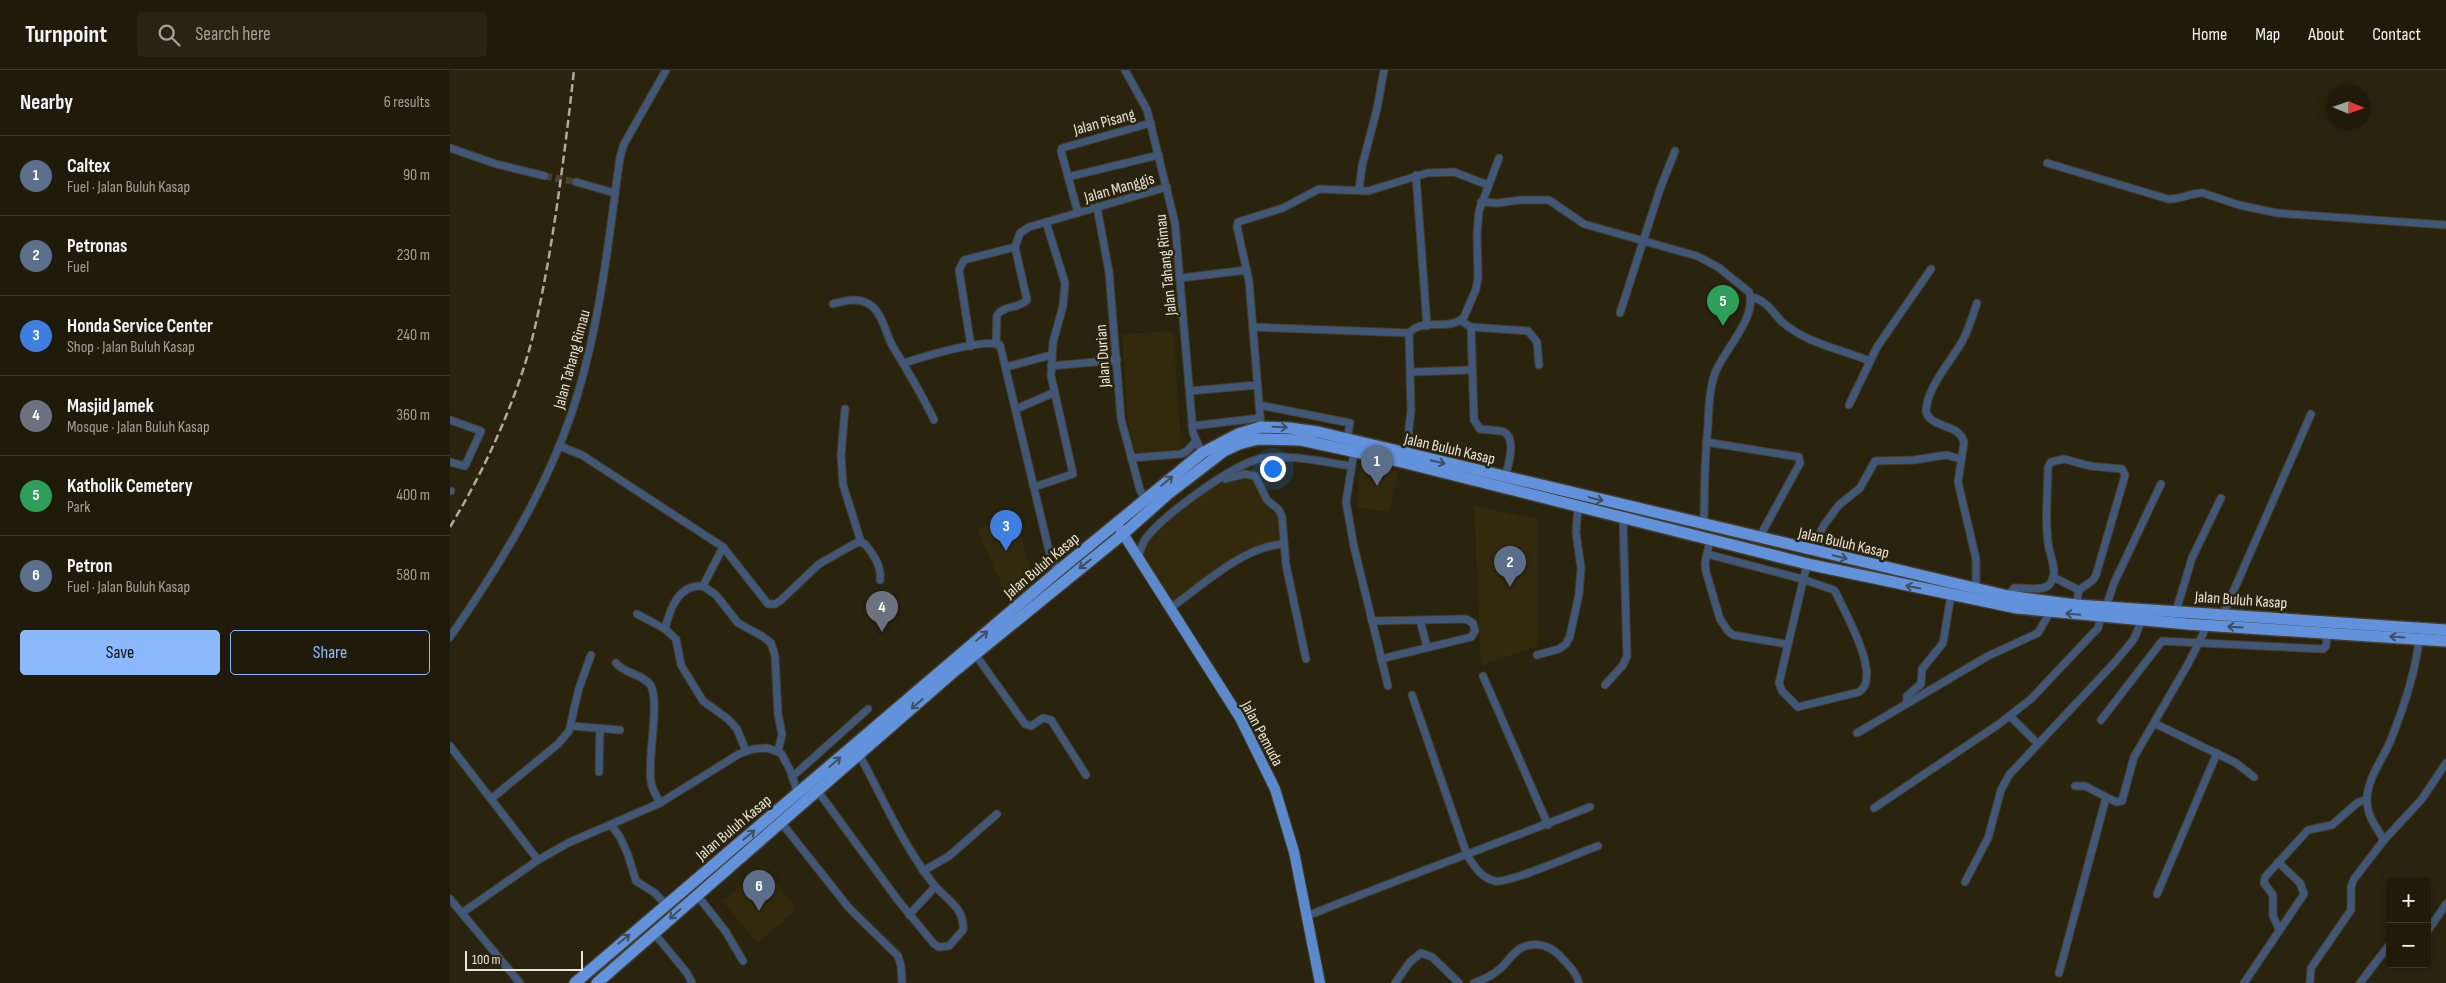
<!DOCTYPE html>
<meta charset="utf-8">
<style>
body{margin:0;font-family:"Sofia Sans Condensed",sans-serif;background:#282313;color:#f1f3f6}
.controls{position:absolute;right:15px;bottom:15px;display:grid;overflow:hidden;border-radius:5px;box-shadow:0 2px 8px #0003}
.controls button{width:45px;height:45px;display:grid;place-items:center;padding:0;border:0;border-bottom:1px solid #3d382b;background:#201a0a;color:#f1f3f6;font:25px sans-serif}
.compass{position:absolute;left:1876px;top:15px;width:45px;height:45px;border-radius:50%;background:#201a0a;box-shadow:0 2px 8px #0003;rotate:92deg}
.scale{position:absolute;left:15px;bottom:12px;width:118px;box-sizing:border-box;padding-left:5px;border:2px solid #eae5d8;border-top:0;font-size:14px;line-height:18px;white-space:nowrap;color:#eae5d8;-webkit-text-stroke:4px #2a230e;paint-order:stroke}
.you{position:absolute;left:822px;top:398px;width:18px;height:18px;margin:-12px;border:4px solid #fff;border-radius:50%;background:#1a73e8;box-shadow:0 0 0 8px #1a73e833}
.badge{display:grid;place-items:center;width:32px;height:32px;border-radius:50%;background:#8cb9fc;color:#fff;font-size:16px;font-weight:700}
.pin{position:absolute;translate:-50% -41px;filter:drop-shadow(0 1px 2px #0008)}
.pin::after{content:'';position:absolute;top:26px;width:18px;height:15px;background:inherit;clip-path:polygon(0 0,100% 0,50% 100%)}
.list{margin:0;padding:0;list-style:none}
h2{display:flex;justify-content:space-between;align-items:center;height:65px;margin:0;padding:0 20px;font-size:21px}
h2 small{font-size:16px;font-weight:400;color:#a2a19c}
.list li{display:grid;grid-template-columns:32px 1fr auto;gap:15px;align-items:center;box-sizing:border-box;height:80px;padding:0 20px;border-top:1px solid #3d382b}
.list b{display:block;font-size:19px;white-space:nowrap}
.list p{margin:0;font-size:16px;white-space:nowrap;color:#a2a19c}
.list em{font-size:16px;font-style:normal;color:#a2a19c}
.actions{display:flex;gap:10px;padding:15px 20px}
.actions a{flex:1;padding:11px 0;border:1px solid #8cb9fc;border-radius:5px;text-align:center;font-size:18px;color:#8cb9fc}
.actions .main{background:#8cb9fc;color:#111}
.icon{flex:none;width:28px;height:28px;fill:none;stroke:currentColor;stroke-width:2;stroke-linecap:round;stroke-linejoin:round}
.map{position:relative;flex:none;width:1996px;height:913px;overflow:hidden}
header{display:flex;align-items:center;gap:30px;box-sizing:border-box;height:70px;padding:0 25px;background:#201a0a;border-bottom:1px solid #3d382b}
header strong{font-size:24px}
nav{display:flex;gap:28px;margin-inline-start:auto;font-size:18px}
.search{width:350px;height:45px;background:#282313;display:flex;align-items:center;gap:12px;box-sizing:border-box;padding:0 18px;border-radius:5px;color:#a2a19c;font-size:19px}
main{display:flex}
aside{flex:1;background:#201a0a}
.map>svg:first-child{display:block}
</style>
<header>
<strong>Turnpoint</strong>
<div class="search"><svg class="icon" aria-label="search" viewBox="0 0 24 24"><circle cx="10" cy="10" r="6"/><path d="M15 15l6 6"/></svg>Search here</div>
<nav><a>Home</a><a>Map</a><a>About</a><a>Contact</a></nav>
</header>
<main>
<aside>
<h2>Nearby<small>6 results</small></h2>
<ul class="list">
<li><span class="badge" style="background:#5c6f8a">1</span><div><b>Caltex</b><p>Fuel · Jalan Buluh Kasap</p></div><em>90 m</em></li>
<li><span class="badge" style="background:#5c6f8a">2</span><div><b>Petronas</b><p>Fuel</p></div><em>230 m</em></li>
<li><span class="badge" style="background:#3f7fe0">3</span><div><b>Honda Service Center</b><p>Shop · Jalan Buluh Kasap</p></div><em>240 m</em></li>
<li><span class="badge" style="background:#6b7280">4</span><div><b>Masjid Jamek</b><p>Mosque · Jalan Buluh Kasap</p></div><em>360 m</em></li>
<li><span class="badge" style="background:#2e9e5b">5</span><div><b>Katholik Cemetery</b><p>Park</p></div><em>400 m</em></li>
<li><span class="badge" style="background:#5c6f8a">6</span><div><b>Petron</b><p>Fuel · Jalan Buluh Kasap</p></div><em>580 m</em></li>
</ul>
<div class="actions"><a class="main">Save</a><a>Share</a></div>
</aside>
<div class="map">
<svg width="1996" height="913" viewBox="0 0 1996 913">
<rect width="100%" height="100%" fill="#2a230e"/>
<g fill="#332a0d">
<polygon points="721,261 724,264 731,379 686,383 678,353 672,264"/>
<polygon points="796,391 809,407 837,464 836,477 817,479 799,486 723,540 685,472 747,418"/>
<polygon points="910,394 949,401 939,442 907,437"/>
<polygon points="1024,436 1088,449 1088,576 1031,596"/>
<polygon points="565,445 585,513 560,534 527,459"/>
<polygon points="314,797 347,839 308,873 272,831"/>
</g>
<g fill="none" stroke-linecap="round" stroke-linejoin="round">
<polyline stroke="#47402c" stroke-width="7" stroke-dasharray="7 3.5" stroke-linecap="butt" points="95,106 126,112"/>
<defs>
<g id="minor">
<polyline points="675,0 697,40 725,153 743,363 753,385"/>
<polyline points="0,78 46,94 95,106"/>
<path d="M1597 93 1718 129C1732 130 1741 122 1753 123L1789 135 1827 143 1996 155"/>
<polyline points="966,105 977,256"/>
<polyline points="618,107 709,85"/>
<polyline points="126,112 165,123"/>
<polyline points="909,120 912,96 927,39 934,0"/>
<path d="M1031 132 1048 133 1070 130H1099L1134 154 1247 186 1268 197 1299 222C1308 246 1275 279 1266 301 1259 318 1259 337 1258 354 1255 388 1254 421 1254 454"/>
<polyline points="647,137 659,202 671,349 690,420 695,429"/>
<polyline points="628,143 611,81 612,78 701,53"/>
<polyline points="731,208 797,200"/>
<path d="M1301 227C1316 230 1322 241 1331 251 1355 273 1390 279 1420 291"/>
<path d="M383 234C395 231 406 227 417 233 432 240 435 262 442 275 457 300 472 324 484 350"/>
<polyline points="1170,243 1210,119 1225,81"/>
<polyline points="1011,251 1021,257 1078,261 1087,272 1089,295"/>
<path d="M803 257 959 263C972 247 1000 262 1014 247L1026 219 1028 207 1027 164 1029 141 1049 88"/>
<path d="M1021 257 1024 350 1030 359C1037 360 1047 360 1054 362 1067 369 1058 397 1055 407"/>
<path d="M546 274 547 245C554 235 569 239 577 230L565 177"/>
<polyline points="521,276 509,200 514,190 565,177 570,163 579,157 717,117"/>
<path d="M454 293C473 287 533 268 550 275L599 481 607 502"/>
<polyline points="601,296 667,290"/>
<polyline points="556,297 601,285"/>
<polyline points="961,302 1022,300"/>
<polyline points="740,321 807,315"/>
<polyline points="809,335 900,353 897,370"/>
<polyline points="1399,335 1427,277 1481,199"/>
<polyline points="395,339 391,385 393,415 411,472"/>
<polyline points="566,339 603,323"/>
<polyline points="0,350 31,361 15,396 0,392"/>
<polyline points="742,356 810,348"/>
<polyline points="811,357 799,211 787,157 788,152 833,138 869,119 918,121 977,103 1004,102 1038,115"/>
<polyline points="1256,372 1349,387 1350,393 1309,468"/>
<path d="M109 376 132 385 273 477 318 534H325L330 531 369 494 408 472 415 474C423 484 432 496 430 510"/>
<polyline points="904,382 896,432 904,477 938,616"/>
<polyline points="956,384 961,341 959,263"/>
<polyline points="681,388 731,384 737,381 745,372"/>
<polyline points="775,409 795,404 805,406 817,430 829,440 832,447 836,495 856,589"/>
<polyline points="584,417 623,404 601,306 603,272 613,236 615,213 596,152"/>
<polyline points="0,421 1,421"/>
<polyline points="1260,470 1255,493 1256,502 1270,549 1278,561 1283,565 1336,574"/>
<polyline points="1361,480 1374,455 1389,435 1410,418 1425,391 1464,390 1496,385 1511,389"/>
<path d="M1257 484 1352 509 1384 520 1386 523C1394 541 1433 607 1409 622L1348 637 1332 621 1329 613 1357 494"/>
<path d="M688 488C690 481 692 473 697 467 714 445 782 395 809 389 835 383 874 392 901 396"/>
<polyline points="1603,507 1629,520"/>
<polyline points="253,516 273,477"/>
<path d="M1526 520V489L1508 412 1514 372C1509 353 1482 359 1476 342 1476 318 1502 290 1513 270 1519 258 1523 245 1527 233"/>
<path d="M1558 526 1564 518C1574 517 1591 522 1599 515 1609 504 1601 489 1599 478 1594 454 1598 421 1598 397L1601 392 1614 389 1640 396 1672 399 1675 405 1674 409 1646 505 1643 510 1629 520 1626 535"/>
<polyline points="1656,537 1664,513 1711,414"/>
<path d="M719 539C752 516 792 477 833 474"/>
<polyline points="1726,541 1742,488 1771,428"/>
<polyline points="187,544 215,559 226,569 231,595 253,631 278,649 287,659 296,681"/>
<polyline points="1773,545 1861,344"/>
<polyline points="970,550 977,577"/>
<polyline points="922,551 1016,549 1023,553 1025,561 1021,567 931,589"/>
<path d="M215 559C220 539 228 514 253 516L266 525 288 553 312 566 321 573 325 586 328 644 332 664 328 681"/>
<path d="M0 567C52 492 102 411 128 323 151 246 159 167 170 87L174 74 216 0"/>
<polyline points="525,584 575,654 581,656 593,648 601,650 636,705"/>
<polyline points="1087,585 1109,579 1116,574 1120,566 1129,524 1131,498 1126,462 1128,437"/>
<path d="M166 593C174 604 194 604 201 616 210 633 197 689 201 712 202 720 207 726 210 733"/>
<polyline points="1033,606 1098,755"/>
<polyline points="1155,615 1173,595 1177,586 1173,449"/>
<path d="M962 625 1017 785C1024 796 1031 808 1045 811 1059 814 1130 782 1148 776"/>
<polyline points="1457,633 1457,626 1471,614 1472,599 1493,573 1501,525"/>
<polyline points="1560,646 1587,673"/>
<polyline points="1651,650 1712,571 1873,579 1876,576 1878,562"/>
<polyline points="1704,653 1786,693 1804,707"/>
<polyline points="122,656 170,660"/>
<polyline points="1407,663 1538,586 1588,563 1600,542"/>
<polyline points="0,676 88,790"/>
<polyline points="149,702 150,659"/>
<polyline points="342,707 418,639"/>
<polyline points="1625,716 1635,716 1666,732 1672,731 1684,687 1738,594 1753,564 1755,556"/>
<path d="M367 720 447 829 484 874 489 877 499 876 513 860C515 836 493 828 481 811 451 771 432 727 409 684"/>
<polyline points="41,729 108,674 119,661 129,618 141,585"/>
<polyline points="1424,738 1549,654 1581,629 1648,558 1651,547"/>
<polyline points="330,751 399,838 448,886 451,896 452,913"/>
<polyline points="161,755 170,767 178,785 186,811 205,823 216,835"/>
<path d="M1934 770C1926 757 1916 744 1917 728 1918 708 1932 690 1940 672 1952 642 1966 601 1969 569"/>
<polyline points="473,801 499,786 547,744"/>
<polyline points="1515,812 1538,768 1551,720 1559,705 1665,592 1684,569 1692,550"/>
<polyline points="1707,824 1767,683"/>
<polyline points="247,825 276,862 293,891"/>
<polyline points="0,829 70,913"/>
<polyline points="12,843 88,790 118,773 210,733 289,684 303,679 317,678 331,683 340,700 348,724"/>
<polyline points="459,845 485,817"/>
<path d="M857 846C951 808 1046 774 1140 737"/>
<polyline points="1829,859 1823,846 1823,825 1814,813 1815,807 1858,760 1882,755 1907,733 1917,729"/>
<polyline points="1977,862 1996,834"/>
<polyline points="204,863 237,903 242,913"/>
<polyline points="1609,903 1656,728"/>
<polyline points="945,913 960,892 971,883 982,887 1009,913"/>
<path d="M1024 913C1033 910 1044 904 1051 898 1057 893 1061 885 1067 881 1080 870 1098 874 1109 885 1117 894 1126 901 1129 913"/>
<polyline points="1794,913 1854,824 1850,813 1828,792"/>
<polyline points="1860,913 1861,898 1901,840 1901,817 1904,809 1934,770 1972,729 1996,693"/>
<polyline points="1910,913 1940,874"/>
</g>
<polyline id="primary" points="670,459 790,648 825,719 844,782 870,913"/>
<g id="trunk">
<polyline points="125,913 607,502 752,383 788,364 811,357 839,358 868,362 1558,526 1626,535 1996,560"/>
<polyline points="147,913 501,604 673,464 718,424 774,381 789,374 808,369 851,370 948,391 1362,495 1567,538 1737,554 1996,571"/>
</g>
</defs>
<use href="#minor" stroke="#453e2a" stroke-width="9"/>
<use href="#primary" stroke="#453e2a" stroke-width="12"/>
<use href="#trunk" stroke="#453e2a" stroke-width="14"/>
<use href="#minor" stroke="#415777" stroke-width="7"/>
<use href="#primary" stroke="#5c89cb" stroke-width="10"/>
<use href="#trunk" stroke="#6292dc" stroke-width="11"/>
<path stroke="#afaa9a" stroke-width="2.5" stroke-dasharray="8 4" stroke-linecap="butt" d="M0 457C29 409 53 359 71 306 84 269 91 230 98 192 109 128 117 64 124 0"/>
</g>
<defs><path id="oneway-shaft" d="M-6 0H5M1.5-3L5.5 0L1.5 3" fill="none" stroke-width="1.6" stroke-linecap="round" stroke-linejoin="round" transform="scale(1.25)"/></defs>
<g stroke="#404f60">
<use href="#oneway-shaft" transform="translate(830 357) rotate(2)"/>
<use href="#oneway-shaft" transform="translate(988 392) rotate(13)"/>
<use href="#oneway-shaft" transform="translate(717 411) rotate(-40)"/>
<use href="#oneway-shaft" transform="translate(1146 429) rotate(13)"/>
<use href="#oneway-shaft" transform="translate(1390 487) rotate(13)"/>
<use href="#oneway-shaft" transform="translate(635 494) rotate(142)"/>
<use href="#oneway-shaft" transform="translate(1463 517) rotate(-168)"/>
<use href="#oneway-shaft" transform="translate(1623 544) rotate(-175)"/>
<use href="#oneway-shaft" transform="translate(1785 557) rotate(-177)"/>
<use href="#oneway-shaft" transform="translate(532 566) rotate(-40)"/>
<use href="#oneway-shaft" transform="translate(1947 567) rotate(-176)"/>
<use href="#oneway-shaft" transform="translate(467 634) rotate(139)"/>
<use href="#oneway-shaft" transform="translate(385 692) rotate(-41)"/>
<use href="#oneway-shaft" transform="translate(299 765) rotate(-40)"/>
<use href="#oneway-shaft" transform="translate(225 844) rotate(138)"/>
<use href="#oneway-shaft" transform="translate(174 869) rotate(-39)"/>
</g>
<g text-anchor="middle" stroke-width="5" stroke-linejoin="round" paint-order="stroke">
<g font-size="16" fill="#eae5d8" stroke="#2a230e">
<text transform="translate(654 51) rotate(-15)" y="6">Jalan Pisang</text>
<text transform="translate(669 117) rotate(-16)" y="6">Jalan Manggis</text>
<text transform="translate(715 195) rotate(-96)" y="6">Jalan Tahang Rimau</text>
<text transform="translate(652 286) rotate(-94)" y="6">Jalan Durian</text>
<text transform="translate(121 289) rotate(-75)" y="6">Jalan Tahang Rimau</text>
<text transform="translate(1000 378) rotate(13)" y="6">Jalan Buluh Kasap</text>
<text transform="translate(1394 472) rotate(13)" y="6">Jalan Buluh Kasap</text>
<text transform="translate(591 495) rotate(-40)" y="6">Jalan Buluh Kasap</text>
<text transform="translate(1791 529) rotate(4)" y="6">Jalan Buluh Kasap</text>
<text transform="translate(813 663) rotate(62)" y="6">Jalan Pemuda</text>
<text transform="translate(283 757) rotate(-40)" y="6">Jalan Buluh Kasap</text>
</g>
</g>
</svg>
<div class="controls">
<button>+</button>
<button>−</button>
</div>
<svg class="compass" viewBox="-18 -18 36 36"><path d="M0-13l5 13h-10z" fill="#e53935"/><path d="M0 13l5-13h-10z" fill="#a2a19c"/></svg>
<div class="scale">100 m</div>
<div class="you"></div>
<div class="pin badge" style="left:927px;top:416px;background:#5c6f8a">1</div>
<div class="pin badge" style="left:1060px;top:517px;background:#5c6f8a">2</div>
<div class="pin badge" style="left:556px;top:481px;background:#3f7fe0">3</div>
<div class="pin badge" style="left:432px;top:562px;background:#6b7280">4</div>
<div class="pin badge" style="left:1273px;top:256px;background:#2e9e5b">5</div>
<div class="pin badge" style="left:309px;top:841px;background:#5c6f8a">6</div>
</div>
</main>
